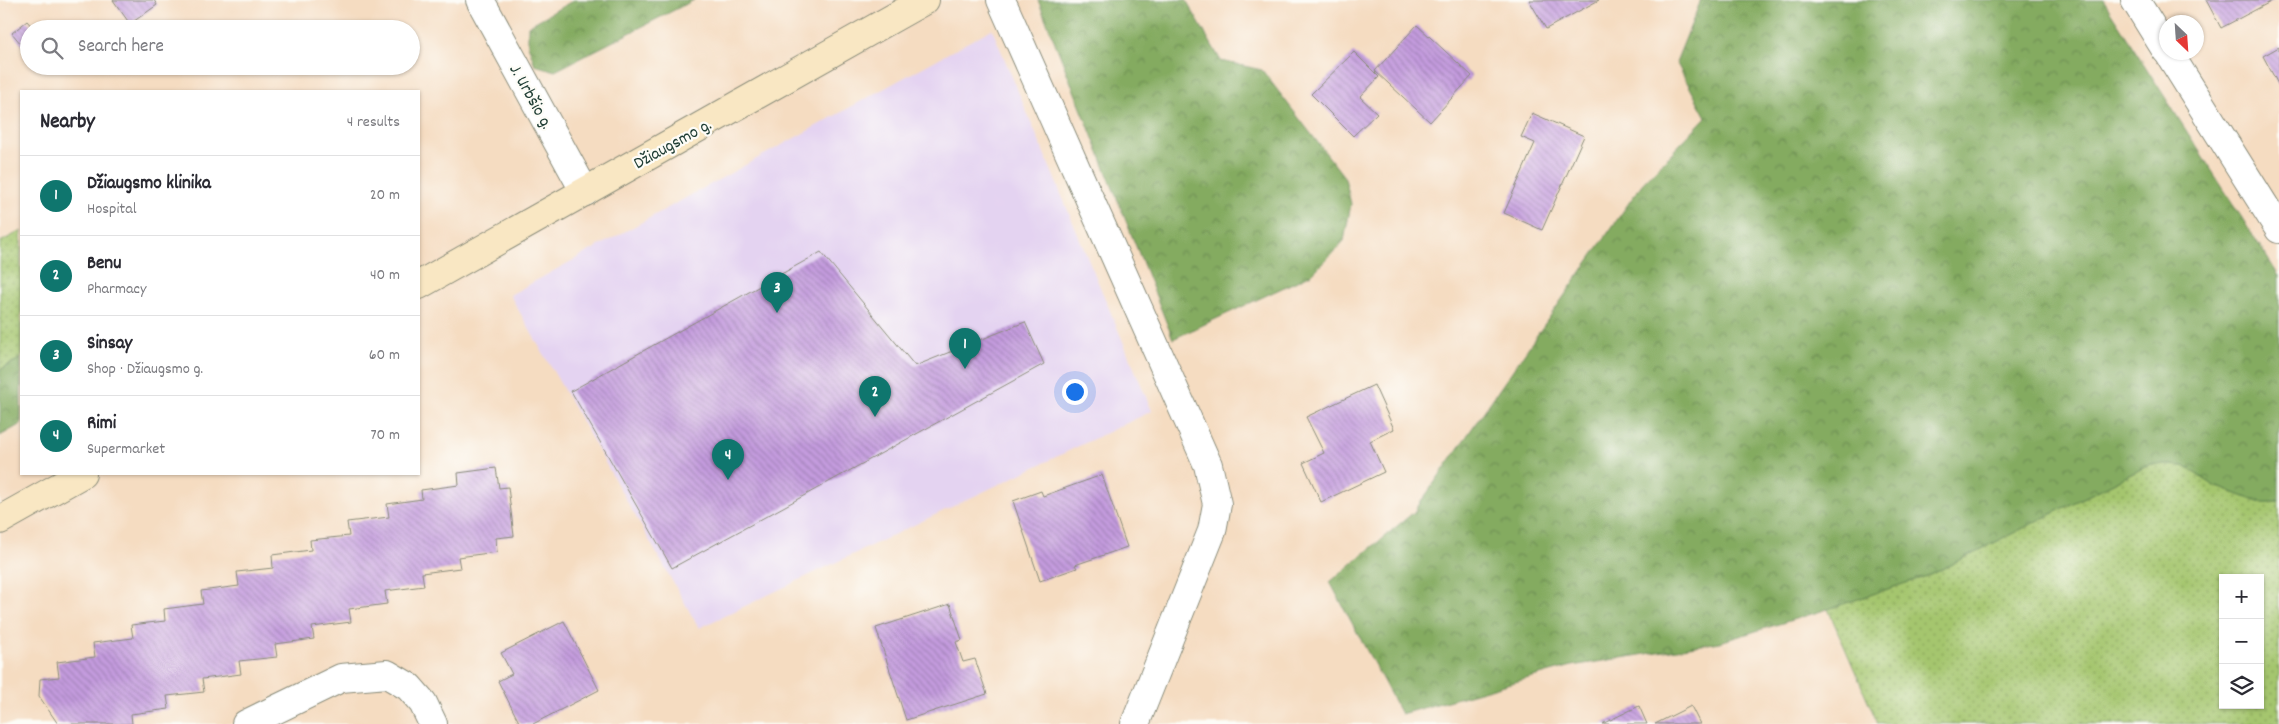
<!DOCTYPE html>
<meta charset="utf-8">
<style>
body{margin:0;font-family:Dekko,sans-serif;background:#f7f7f7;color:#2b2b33}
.controls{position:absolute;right:15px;bottom:15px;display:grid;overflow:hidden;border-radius:0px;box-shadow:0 1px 4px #0004}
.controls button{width:45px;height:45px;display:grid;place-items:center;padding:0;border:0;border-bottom:1px solid #e1e1e2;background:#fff;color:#2b2b33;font:25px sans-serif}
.compass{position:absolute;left:2159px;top:15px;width:45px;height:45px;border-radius:50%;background:#fff;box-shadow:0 1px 4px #0004;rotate:155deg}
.you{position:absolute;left:1074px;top:391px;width:18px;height:18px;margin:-12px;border:4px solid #fff;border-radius:50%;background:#1a73e8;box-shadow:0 0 0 8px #1a73e833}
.badge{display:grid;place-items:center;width:32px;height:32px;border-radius:50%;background:#0f766e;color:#fff;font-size:16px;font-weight:700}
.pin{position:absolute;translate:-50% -41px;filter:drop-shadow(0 1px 2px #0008)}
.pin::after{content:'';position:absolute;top:26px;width:18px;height:15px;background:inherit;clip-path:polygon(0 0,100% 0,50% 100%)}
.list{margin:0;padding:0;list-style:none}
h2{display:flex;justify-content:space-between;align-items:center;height:65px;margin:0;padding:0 20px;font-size:21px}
h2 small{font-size:16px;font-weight:400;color:#7c7c81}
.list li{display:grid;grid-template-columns:32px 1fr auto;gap:15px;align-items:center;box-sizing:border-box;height:80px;padding:0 20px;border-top:1px solid #e1e1e2}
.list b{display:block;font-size:19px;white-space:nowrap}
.list p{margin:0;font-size:16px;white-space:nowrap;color:#7c7c81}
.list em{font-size:16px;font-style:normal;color:#7c7c81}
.icon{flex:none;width:28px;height:28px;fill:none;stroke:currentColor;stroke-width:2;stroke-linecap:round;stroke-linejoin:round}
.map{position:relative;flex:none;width:2279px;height:724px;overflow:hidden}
.search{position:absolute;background:#fff;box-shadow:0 1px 4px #0004;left:20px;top:20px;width:400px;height:55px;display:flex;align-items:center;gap:12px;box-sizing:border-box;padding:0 18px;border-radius:28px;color:#7c7c81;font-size:19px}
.panel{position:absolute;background:#fff;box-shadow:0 1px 4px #0004;left:20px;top:90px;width:400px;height:385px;border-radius:0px}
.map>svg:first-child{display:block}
</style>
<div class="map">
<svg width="2279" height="724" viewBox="0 0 2279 724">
<defs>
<pattern id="grass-dots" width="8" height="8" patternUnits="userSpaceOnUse" patternTransform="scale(1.25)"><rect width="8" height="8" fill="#a5c66e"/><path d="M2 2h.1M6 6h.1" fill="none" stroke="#86a25b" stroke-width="1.8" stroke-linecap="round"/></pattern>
<pattern id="forest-crowns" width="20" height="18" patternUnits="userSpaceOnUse" patternTransform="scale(1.25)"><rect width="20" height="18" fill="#84ab61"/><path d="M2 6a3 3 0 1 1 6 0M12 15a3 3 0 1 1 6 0" fill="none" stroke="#6b8c51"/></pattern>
<pattern id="building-back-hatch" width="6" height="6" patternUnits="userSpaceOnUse" patternTransform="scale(1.25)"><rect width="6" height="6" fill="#c49bde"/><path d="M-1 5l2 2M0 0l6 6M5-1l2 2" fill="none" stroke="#9f80b5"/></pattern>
</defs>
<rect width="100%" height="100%" fill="#fdfcf7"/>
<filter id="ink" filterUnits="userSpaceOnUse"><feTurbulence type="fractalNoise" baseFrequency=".02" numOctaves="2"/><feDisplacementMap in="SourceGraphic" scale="10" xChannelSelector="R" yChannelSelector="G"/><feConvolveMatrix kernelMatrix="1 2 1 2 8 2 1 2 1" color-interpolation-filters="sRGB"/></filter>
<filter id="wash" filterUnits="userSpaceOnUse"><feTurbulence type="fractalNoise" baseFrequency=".0096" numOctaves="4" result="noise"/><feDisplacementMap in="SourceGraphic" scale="20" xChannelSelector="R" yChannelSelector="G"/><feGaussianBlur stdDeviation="1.12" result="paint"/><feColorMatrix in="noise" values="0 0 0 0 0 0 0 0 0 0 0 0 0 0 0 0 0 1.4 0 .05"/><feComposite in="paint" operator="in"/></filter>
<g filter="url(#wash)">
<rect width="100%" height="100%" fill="#f5dcc1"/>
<polygon fill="#e4d3f1" points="992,29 1152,411 699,628 510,295"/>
<g fill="url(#grass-dots)" stroke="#628251" fill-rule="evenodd">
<polygon points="21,231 21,358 0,370 0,242"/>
<path d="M2151 464 2184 466 2215 486 2258 502H2279V724H1878L1828 609 1930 575ZM2223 578H2260V705H2223Z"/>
</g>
<g fill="url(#forest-crowns)" stroke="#52744a">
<polygon points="574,0 694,0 555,71 535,65 528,45 528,26"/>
<polygon points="1038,0 1186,0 1221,61 1262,70 1345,178 1351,204 1344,241 1312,274 1173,339"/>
<polygon points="1701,0 2103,0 2279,276 2279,502 2258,502 2215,486 2184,466 2151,464 1930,575 1828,609 1720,642 1572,666 1401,714 1330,582 1414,512 1642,184 1706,117 1676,62"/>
<polygon points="21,358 21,424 0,436 0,370"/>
</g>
<g id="blocks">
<g fill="url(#building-back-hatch)">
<polygon points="113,0 154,0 157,5 130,24"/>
<polygon points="1529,0 1599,0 1546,29"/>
<polygon points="2206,0 2274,0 2221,28"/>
<polygon points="27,21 34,29 29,29 29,54 12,33"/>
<polygon points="1417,25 1472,76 1430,122 1375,71"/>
<polygon points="2279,47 2279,86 2263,56"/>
<polygon points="1354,52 1379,77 1360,97 1377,113 1353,136 1311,94"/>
<polygon points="1532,113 1584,136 1542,230 1504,213 1535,143 1521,137"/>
<polygon points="821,252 915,366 1025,322 1044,364 672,568 571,391"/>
<polygon points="1374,385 1394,429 1370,441 1384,472 1321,502 1303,463 1324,453 1306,417"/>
<polygon points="496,468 499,488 508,487 514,536 496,538 497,552 458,557 460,568 422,573 424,586 385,591 387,604 349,609 351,622 312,627 314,639 275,644 277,657 239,661 241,674 202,679 204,692 167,696 169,709 131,714 132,724 58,724 39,696 40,679 59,677 57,662 95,657 93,643 133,638 131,625 165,621 164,609 203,604 201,591 239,586 237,572 273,568 272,555 311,550 310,540 349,536 347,522 389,517 387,504 422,499 421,490 459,485 458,473"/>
<polygon points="1102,475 1127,547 1075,565 1077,568 1040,581 1013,501 1041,491 1043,496"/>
<polygon points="950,604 962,640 956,642 963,662 975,659 987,694 906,720 876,628"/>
<polygon points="564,621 599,690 533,724 520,724 498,681 512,674 501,653"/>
<polygon points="1639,706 1647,724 1602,724"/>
<polygon points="1691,706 1700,724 1655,724"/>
</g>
</g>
</g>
<g filter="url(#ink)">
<use href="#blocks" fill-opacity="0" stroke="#8a8c7a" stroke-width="1"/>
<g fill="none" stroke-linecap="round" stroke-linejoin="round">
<defs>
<g id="street">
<polyline points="480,0 585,192"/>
<polyline points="1001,0 1208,465 1217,504 1212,531 1135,724"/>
<polyline points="2135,0 2166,50"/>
<polyline points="2168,52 2279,229"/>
<polyline points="246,724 341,678 387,674 409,687 423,703 433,724"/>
</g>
<g id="secondary">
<polyline points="419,285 925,0"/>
<polyline points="0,520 82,474"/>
</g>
</defs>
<use href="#street" stroke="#8a8c7a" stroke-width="30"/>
<use href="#secondary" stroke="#8a8c7a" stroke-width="30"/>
<use href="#street" stroke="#fff" stroke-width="28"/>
<use href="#secondary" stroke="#f9e7c3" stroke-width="28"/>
</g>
</g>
<g text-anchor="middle" stroke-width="4.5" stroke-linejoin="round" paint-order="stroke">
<g font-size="18" fill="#1f3d34" stroke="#fdfcf7">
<text transform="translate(532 96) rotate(61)" y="6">J. Urbšio g.</text>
<text transform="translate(672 143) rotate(-29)" y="6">Džiaugsmo g.</text>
</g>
</g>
</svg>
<div class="controls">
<button>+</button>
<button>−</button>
<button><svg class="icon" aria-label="layers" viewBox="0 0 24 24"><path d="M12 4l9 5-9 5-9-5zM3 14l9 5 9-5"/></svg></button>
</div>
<svg class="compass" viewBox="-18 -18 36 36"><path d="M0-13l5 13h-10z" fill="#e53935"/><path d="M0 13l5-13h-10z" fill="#7c7c81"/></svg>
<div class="you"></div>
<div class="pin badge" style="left:965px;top:369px">1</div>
<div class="pin badge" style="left:875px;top:417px">2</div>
<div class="pin badge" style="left:777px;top:313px">3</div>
<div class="pin badge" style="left:728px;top:480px">4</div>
<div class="search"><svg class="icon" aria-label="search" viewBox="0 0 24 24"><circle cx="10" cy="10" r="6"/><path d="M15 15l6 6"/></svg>Search here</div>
<section class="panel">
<h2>Nearby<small>4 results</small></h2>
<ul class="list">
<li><span class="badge">1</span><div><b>Džiaugsmo klinika</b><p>Hospital</p></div><em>20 m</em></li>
<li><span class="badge">2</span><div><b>Benu</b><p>Pharmacy</p></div><em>40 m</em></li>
<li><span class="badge">3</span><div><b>Sinsay</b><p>Shop · Džiaugsmo g.</p></div><em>60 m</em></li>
<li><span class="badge">4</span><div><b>Rimi</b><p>Supermarket</p></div><em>70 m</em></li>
</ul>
</section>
</div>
